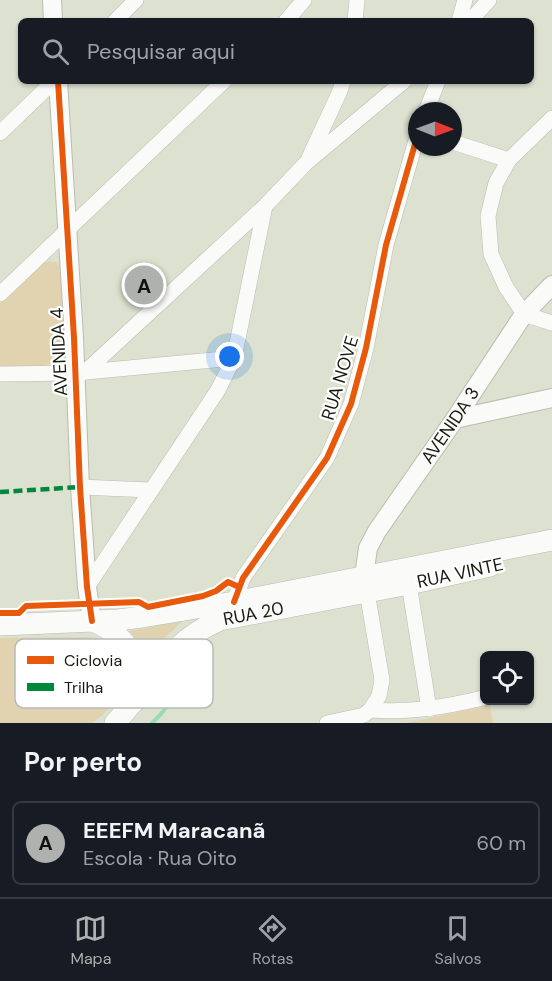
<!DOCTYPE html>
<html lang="pt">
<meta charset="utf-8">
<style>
body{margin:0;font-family:"DM Sans",sans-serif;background:#242831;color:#f1f3f6}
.controls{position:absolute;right:18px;bottom:18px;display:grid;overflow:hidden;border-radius:9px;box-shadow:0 2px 4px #0004}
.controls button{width:54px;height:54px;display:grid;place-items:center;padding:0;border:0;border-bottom:2px solid #363941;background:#171b24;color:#f1f3f6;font:30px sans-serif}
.compass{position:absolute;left:408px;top:102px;width:54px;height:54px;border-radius:50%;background:#171b24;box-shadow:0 2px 4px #0004;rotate:91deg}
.you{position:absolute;left:230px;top:357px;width:21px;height:21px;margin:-15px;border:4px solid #fff;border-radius:50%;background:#1a73e8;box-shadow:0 0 0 9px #1a73e833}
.badge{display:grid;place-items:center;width:39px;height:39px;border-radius:50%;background:#aeb1ad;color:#111;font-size:20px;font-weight:700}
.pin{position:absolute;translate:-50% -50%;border:3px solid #fff;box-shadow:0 2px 6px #0006}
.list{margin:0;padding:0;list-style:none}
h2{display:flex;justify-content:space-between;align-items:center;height:78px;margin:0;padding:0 24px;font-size:26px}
h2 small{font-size:20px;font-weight:400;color:#9ea1a6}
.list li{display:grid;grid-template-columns:39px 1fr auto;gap:18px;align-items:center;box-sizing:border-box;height:84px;margin:0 12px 12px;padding:0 12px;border:2px solid #363941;border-radius:9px}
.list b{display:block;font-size:22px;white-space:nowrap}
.list p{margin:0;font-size:20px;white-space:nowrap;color:#9ea1a6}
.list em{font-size:20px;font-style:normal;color:#9ea1a6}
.icon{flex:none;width:33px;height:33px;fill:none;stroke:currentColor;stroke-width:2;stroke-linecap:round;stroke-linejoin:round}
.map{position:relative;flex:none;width:552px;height:723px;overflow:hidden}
.search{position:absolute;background:#171b24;box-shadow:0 2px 4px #0004;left:18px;right:18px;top:18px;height:66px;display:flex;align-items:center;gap:15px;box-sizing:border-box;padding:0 21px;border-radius:9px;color:#9ea1a6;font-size:22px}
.sheet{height:174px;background:#171b24}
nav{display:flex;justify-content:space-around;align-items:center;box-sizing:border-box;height:84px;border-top:2px solid #363941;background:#171b24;font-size:16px;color:#9ea1a6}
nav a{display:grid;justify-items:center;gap:3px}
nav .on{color:#aeb1ad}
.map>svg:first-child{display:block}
</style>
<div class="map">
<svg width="552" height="723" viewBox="0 0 552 723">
<rect width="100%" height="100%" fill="#dce1d0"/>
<g fill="#e2d3b0">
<path d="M47 262H56L60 268 65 345C62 374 21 366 0 366V301L43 263Z"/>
<polygon points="183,621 158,644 147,659 140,644 129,631"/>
<path d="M90 637C140 655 129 698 92 723H0V638Z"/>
<polygon points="490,705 493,723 406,723"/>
</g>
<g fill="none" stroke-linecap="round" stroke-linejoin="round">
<polyline stroke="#98dcb4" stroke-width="4" points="152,723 161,714 195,668"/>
<defs>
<g id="minor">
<polyline points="115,21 136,0"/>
<polyline points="286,21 304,0"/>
<polyline points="355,21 357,0"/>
<polyline points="459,21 465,0"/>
<polyline points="470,21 489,0"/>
<polyline points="426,111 438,81"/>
<polyline points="552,118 509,160 496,183 488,216 491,254 506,287 524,314 552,323"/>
<polyline points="0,133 54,81"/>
<polyline points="453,142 509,160"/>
<polyline points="309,158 340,91 343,81"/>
<polyline points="0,294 224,81"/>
<polyline points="85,372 265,206 306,163 404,81"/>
<polyline points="0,374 76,373 234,358"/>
<polyline points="80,487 150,490"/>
<polyline points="409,584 429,709"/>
<polyline points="87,587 218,390 234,358 265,206"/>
<polyline points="234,602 243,578 327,458 351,404 366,348 386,245 417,137"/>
<path d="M370 710C410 713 445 707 483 698"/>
<polyline points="327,723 364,715 370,710 379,696 382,680 367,592"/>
</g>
<g id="tertiary">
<polyline points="52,0 53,21"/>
<polyline points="58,81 74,338 80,487 87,587 92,621"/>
<polyline points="455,419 552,398"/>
<path id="s1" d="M364 576 368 548 377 531 455 419 524 314 552 285"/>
</g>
<g id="secondary">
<path d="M93 621C130 637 142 662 135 701"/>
<polyline points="0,625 118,620 142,617 234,602 552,540"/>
<path id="s2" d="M115 723C152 684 167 642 220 620L409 584 490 566"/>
</g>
</defs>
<use href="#minor" stroke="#b9bdb0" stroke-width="16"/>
<use href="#tertiary" stroke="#b9bdb0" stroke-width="20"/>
<use href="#secondary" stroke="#b9bdb0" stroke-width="22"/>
<use href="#minor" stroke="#fafaf8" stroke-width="15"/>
<use href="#tertiary" stroke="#fafaf8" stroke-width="18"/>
<use href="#secondary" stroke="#fafaf8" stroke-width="21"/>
<polyline stroke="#00873e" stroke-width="4.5" stroke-dasharray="9 4.5" stroke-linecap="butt" points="0,492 80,487"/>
<defs>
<g id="cycleway">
<polyline points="58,81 74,338 80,487 87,587 92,621"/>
<polyline points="234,602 243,578 327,458 351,404 366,348 386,245 417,137"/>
<polyline points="0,613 19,613 26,606 139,602 148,607 203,596 216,591 228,582 239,587"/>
</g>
</defs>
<use href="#cycleway" stroke="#fff" stroke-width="10"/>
<use href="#cycleway" stroke="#e8590c" stroke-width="6"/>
</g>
<g text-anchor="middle" stroke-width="4.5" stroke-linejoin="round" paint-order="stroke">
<g font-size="18" fill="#171a0f" stroke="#fff">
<text transform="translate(59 352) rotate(-93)" y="6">AVENIDA 4</text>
<text transform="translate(340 378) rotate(-73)" y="6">RUA NOVE</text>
<text dy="6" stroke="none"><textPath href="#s1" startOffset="176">AVENIDA 3</textPath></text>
<text transform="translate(460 573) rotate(-12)" y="6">RUA VINTE</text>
<text dy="6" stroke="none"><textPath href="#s2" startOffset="183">RUA 20</textPath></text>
</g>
</g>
<rect x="15" y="639" width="198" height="69" rx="9" fill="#fff" stroke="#b9bab7" stroke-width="1.5"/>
<rect x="27" y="656" width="27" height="8" fill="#e8590c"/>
<rect x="27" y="683" width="27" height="8" fill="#00873e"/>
<g font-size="16" fill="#171a0f">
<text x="64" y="666">Ciclovia</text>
<text x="64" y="693">Trilha</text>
</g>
</svg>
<div class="controls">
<button><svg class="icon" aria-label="locate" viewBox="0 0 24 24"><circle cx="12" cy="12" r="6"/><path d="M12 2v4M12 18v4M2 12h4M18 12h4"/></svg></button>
</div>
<svg class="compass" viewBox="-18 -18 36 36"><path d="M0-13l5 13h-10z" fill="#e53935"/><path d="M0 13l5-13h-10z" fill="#9ea1a6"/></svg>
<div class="you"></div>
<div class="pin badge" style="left:144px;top:285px">A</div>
<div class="search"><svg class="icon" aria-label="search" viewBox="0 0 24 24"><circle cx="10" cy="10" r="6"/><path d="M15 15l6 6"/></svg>Pesquisar aqui</div>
</div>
<section class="sheet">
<h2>Por perto<small></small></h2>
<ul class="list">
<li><span class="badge">A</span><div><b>EEEFM Maracanã</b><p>Escola · Rua Oito</p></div><em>60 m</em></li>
</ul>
</section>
<nav>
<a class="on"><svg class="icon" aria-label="map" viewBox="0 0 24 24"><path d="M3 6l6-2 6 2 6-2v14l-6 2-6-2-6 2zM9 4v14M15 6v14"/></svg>Mapa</a>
<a><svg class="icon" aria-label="directions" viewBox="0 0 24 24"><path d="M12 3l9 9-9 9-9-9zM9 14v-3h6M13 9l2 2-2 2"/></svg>Rotas</a>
<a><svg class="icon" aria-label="saved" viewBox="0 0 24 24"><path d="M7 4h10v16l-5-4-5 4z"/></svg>Salvos</a>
</nav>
